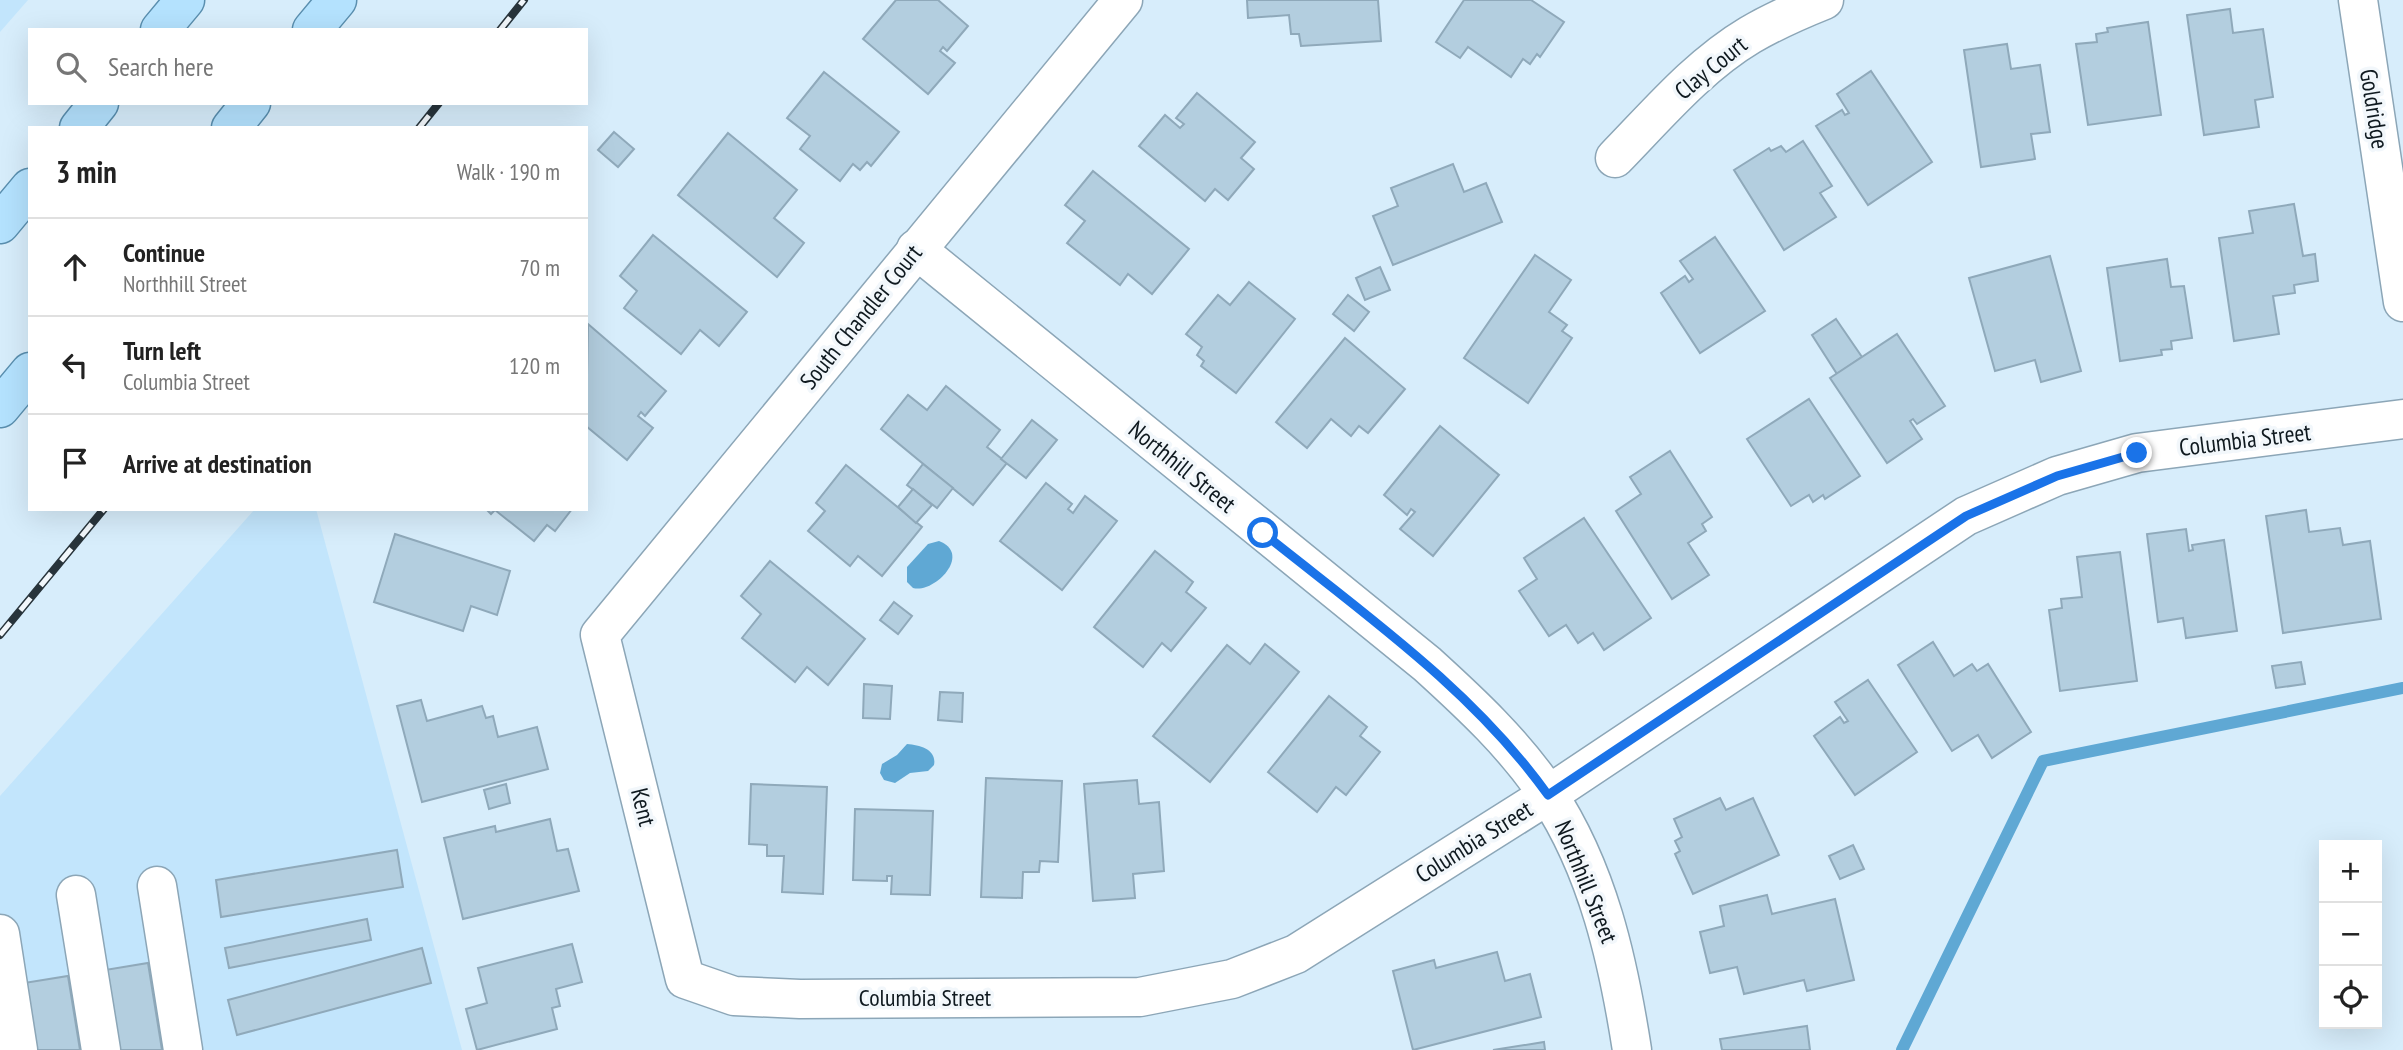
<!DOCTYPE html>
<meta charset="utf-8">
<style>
body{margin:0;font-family:"PT Sans Narrow",sans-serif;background:#f6f6f6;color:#222}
.controls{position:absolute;right:21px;bottom:21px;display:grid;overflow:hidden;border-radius:0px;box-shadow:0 7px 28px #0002}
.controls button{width:63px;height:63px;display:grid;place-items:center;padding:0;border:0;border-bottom:2px solid #e0e0e0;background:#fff;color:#222;font:35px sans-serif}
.stop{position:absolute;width:21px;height:21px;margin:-16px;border:5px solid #1a73e8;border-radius:50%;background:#fff}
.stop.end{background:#1a73e8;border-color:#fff;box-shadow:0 2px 7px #0008}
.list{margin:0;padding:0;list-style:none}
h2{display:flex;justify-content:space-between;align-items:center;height:91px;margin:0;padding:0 28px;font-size:30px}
h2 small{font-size:23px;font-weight:400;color:#767676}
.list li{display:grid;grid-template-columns:46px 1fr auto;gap:21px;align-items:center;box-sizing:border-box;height:98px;padding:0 28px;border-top:2px solid #e0e0e0}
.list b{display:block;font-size:26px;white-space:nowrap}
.list p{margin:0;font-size:23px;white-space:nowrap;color:#767676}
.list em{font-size:23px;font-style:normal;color:#767676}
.icon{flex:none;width:38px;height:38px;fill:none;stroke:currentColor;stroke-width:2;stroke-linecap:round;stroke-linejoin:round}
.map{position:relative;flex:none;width:2403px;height:1050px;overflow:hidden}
.search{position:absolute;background:#fff;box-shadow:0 7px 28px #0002;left:28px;top:28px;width:560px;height:77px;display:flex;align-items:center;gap:18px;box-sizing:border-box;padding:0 24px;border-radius:0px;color:#767676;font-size:26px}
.panel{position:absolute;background:#fff;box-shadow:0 7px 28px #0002;left:28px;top:126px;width:560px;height:385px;border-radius:0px}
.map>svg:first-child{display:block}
</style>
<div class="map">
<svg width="2403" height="1050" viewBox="0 0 2403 1050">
<rect width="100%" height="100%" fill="#d7edfb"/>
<g fill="#c2e5fc">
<polygon points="0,0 28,0 0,32"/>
<polygon points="255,509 316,509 462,1050 0,1050 0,796"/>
</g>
<g fill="#5fa8d4">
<path d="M939 541C973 554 934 594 913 588L907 582V567L928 544Z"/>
<path d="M907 744C921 745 937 750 934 765L928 771 910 773 895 783 884 780 880 773 882 764 897 755Z"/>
</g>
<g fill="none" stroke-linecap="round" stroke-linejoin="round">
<polyline stroke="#5fa8d4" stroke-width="12" points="1902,1050 2043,761 2403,688"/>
</g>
<g fill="#b3cedf" stroke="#8fa9ba" stroke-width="2">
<polygon points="896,0 938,0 968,26 947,51 943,47 940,51 955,63 928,94 863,39"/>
<polygon points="1247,0 1378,0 1381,41 1301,46 1299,34 1291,34 1289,15 1248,18"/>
<polygon points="1464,0 1531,0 1564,22 1540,57 1537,54 1530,64 1523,59 1511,77 1468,47 1460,58 1436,42"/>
<polygon points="2230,9 2233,33 2263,29 2273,97 2255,100 2259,127 2204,135 2187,15"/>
<polygon points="2148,22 2161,115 2088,125 2076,44 2097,42 2096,34 2108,32 2107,28"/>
<polygon points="2007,44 2011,69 2040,65 2050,132 2031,134 2035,159 1981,167 1964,50"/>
<polygon points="1871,71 1932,162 1868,205 1816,126 1842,110 1845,115 1849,113 1837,94"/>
<polygon points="824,72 899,132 871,166 867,162 860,170 853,164 840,181 800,149 810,136 787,118"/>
<polygon points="1197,93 1255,142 1241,158 1254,169 1228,200 1215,189 1205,201 1139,146 1165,115 1180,128 1184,124 1176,118"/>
<polygon points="614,132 634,149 618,167 598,150"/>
<polygon points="728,133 797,190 774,218 804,243 777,277 678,195"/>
<polygon points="1803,141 1832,186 1820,193 1836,217 1784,250 1734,170 1769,148 1771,151 1781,146 1786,152"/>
<polygon points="1453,164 1464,192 1486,183 1502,222 1393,265 1373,216 1398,206 1391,188"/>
<polygon points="1093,171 1189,249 1152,294 1128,274 1120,285 1067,243 1085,221 1065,205"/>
<polygon points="2294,204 2303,256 2315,254 2318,281 2294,285 2295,293 2273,296 2279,334 2234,341 2219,238 2253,233 2249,211"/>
<polygon points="653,235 747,312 719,346 700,330 681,354 624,308 637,291 620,276"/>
<polygon points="1715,237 1765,311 1700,353 1661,293 1685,276 1689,282 1693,279 1680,261"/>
<polygon points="1535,255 1571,280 1549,312 1567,325 1562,331 1572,338 1528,403 1464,358"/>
<polygon points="2050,256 2081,371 2041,382 2035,360 1995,371 1969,278"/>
<polygon points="2167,259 2171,287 2184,286 2192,338 2171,341 2172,349 2161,350 2162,355 2120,361 2107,268"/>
<polygon points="1380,267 1390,290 1365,300 1356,278"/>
<polygon points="1249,282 1295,319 1236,393 1201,366 1204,361 1197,355 1202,347 1186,334 1218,295 1230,305"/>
<polygon points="1348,295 1369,312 1354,331 1333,314"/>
<polygon points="1836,319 1862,357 1837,374 1812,335"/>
<polygon points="588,324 666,391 645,416 641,412 638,416 653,428 627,460 586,426"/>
<polygon points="1897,334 1945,406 1917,424 1913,419 1910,421 1922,439 1887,463 1830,378"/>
<polygon points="1345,338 1405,389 1368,433 1359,426 1351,436 1331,419 1307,448 1276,422"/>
<polygon points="946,386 1000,430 987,447 1007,463 973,505 881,429 908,395 927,410"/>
<polygon points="1809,399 1860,476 1825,499 1823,495 1813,502 1809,495 1791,506 1747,439"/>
<polygon points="1032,420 1057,440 1026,478 1001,459"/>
<polygon points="1440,426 1499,475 1433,556 1400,529 1415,512 1411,509 1407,515 1384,495"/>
<polygon points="1670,451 1712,517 1702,524 1706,531 1688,543 1709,575 1672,599 1616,511 1641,494 1630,477"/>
<polygon points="923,464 953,488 937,508 907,485"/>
<polygon points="846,465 922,527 882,576 858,556 850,566 808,531 825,511 816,503"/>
<polygon points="1046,483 1072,504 1068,509 1073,513 1085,496 1117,521 1062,590 1000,541"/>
<polygon points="913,489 932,505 916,523 898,507"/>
<polygon points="486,509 572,509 555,531 547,525 534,541 495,510 491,514"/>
<polygon points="2306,510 2309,532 2340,528 2343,545 2370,541 2381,619 2283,633 2266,516"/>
<polygon points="1584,518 1651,618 1604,650 1593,633 1578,643 1566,625 1549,636 1519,591 1537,579 1524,558"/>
<polygon points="2186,529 2189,551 2193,550 2192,545 2224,540 2237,631 2186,638 2183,618 2158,622 2147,534"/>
<polygon points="395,534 510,571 497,615 471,606 463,631 374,602"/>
<polygon points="1155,551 1193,582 1186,592 1206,608 1171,651 1162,643 1143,667 1094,627"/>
<polygon points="2120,552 2137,681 2060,691 2049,610 2062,608 2061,599 2082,597 2077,557"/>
<polygon points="770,561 865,639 828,685 807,667 795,682 742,638 761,614 741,596"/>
<polygon points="894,602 912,616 898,634 880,620"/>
<polygon points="1933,642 1954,676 1972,664 1977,671 1988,664 2031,732 1992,758 1978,735 1952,751 1898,665"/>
<polygon points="1265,644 1299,672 1210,782 1153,736 1227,645 1250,664"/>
<polygon points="2301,662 2305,684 2276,688 2272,666"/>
<polygon points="1868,680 1917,752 1855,795 1814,736 1840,717 1844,723 1848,721 1835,702"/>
<polygon points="864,684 892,686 890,719 863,718"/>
<polygon points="940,692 963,693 962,722 938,720"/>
<polygon points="1329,696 1367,727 1360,736 1380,752 1346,795 1336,787 1317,812 1268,772"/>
<polygon points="421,700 427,721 482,706 486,718 493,716 498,737 537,727 548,769 422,802 397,706"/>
<polygon points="986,778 1062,781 1058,862 1040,861 1039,872 1023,872 1022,898 981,897"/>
<polygon points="1137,780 1139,804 1159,802 1164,871 1133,874 1135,898 1093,901 1084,784"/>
<polygon points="506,784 510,803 489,809 484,790"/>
<polygon points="751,784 827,787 823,894 782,892 784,856 767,856 767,845 749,844"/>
<polygon points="1720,798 1726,810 1753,798 1779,855 1693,894 1675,854 1680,851 1675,841 1682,837 1674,819"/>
<polygon points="855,809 933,811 930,895 891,894 892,876 887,876 887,881 853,880"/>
<polygon points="550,819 557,851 568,849 579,891 463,919 444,838 495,826 496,832"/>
<polygon points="1853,845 1864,869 1840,879 1829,856"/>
<polygon points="397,850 403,887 221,917 216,880"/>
<polygon points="1767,895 1772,914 1835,899 1854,980 1807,991 1804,980 1744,994 1737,967 1710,973 1700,932 1724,926 1720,906"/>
<polygon points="367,919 371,940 229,968 225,948"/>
<polygon points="572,944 582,982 556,989 560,1006 552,1008 557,1029 477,1050 466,1009 487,1003 478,968"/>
<polygon points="422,948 431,983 237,1035 228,1000"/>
<polygon points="1497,952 1505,981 1530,974 1541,1017 1413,1050 1393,971 1434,960 1436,968"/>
<polygon points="148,963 162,1050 118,1050 105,970"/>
<polygon points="68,976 80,1050 35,1050 24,983"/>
<polygon points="1807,1026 1810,1050 1722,1050 1720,1039"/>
<polygon points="1544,1042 1545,1050 1493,1050"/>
</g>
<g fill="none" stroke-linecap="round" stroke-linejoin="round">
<defs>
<g id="minor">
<polyline points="1123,0 600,635 685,979 734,996 800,999 1140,997 1232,979 1296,954 1548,795 1966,516 2057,476 2137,453 2403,419"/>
<polyline points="2358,0 2403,302"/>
<path d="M1615 158C1657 115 1698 66 1750 35 1774 21 1799 10 1824 0"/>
<path d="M916 249 1427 664C1471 704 1514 744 1547 793 1598 870 1618 960 1632 1050"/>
<polyline points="157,886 183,1050"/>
<polyline points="76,895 101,1050"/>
<polyline points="0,934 18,1050"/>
</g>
<g id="major">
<polyline points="160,30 185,0"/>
<polyline points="312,30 337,0"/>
<polyline points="79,128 99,103"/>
<polyline points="231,128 251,103"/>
<polyline points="0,224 30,188"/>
<polyline points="0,408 30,372"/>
</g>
</defs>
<use href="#minor" stroke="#8ca6b7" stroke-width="41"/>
<use href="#major" stroke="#5a8faf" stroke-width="41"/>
<use href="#minor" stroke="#fff" stroke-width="38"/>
<use href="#major" stroke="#b4e2fe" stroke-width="38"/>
<defs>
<g id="rail">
<polyline points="500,30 524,0"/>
<polyline points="419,128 439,103"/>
<polyline points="0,635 104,509"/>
</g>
</defs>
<use href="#rail" stroke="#28343b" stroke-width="8"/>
<use href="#rail" stroke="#f2f7fb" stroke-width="5" stroke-dasharray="16" stroke-linecap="butt"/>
</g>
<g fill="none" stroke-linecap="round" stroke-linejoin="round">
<path stroke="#1a73e8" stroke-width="9" d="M1263 533C1364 614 1472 689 1548 795L1966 516 2057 476 2137 453"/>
</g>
<g text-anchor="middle" stroke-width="7" stroke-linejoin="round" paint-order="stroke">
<g font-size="24" fill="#0f191f" stroke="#f2f7fb">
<text transform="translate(1711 68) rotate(-39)" y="8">Clay Court</text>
<text transform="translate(2374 109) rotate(81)" y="8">Goldridge</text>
<text transform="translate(861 317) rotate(-51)" y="8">South Chandler Court</text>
<text transform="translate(2245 440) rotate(-7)" y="8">Columbia Street</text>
<text transform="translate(1182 467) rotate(39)" y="8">Northhill Street</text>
<text transform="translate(643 807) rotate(76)" y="8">Kent</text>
<text transform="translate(1474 842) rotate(-32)" y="8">Columbia Street</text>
<text transform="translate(1586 882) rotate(68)" y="8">Northhill Street</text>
<text x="925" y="1006">Columbia Street</text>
</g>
</g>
</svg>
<div class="controls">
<button>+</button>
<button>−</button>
<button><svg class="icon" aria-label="locate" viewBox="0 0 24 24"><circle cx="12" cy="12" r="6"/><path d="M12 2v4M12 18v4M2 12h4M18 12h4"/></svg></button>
</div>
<div class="stop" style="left:1263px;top:533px"></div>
<div class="stop end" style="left:2137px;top:453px"></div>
<div class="search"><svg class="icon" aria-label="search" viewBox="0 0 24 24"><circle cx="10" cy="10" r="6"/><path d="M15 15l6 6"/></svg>Search here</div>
<section class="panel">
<h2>3 min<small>Walk · 190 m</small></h2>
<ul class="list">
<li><svg class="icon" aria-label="ahead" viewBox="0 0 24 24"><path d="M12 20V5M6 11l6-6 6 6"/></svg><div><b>Continue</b><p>Northhill Street</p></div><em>70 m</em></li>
<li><svg class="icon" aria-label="left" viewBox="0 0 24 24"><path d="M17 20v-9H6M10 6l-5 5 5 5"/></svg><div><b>Turn left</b><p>Columbia Street</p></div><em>120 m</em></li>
<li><svg class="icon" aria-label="arrive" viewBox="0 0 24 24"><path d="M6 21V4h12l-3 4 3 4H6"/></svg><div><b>Arrive at destination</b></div></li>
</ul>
</section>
</div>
